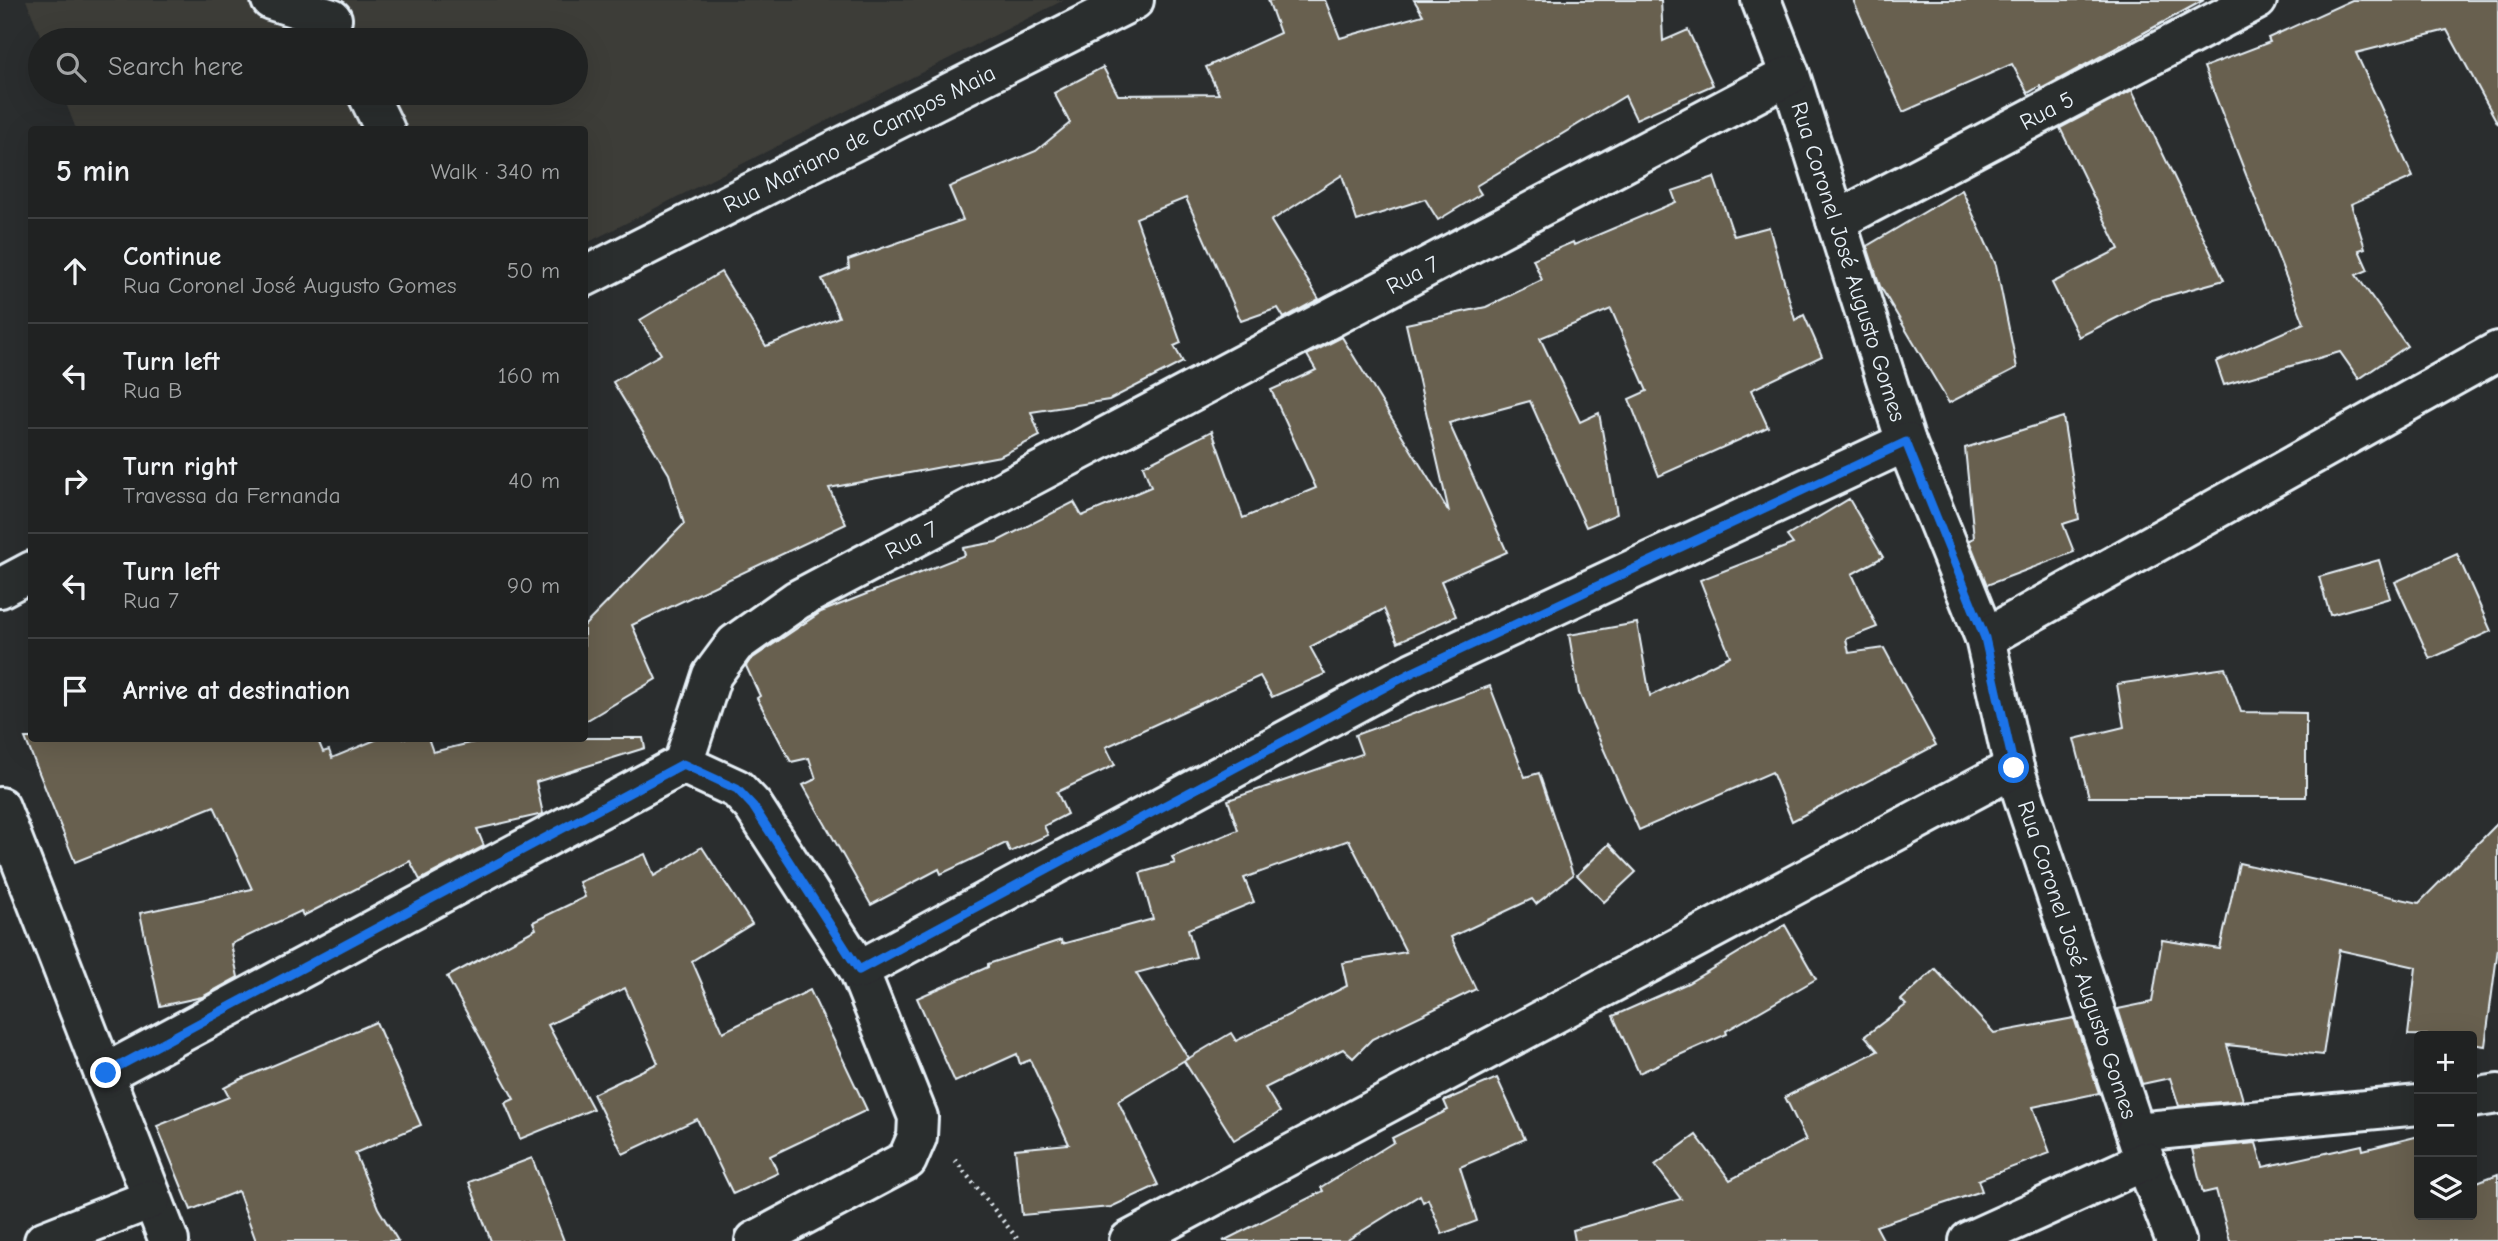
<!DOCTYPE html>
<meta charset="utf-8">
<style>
body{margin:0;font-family:"Comic Neue",sans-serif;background:#282a2a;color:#f1f3f6}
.controls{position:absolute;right:21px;bottom:21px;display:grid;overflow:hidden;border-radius:7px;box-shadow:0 7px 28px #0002}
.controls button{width:63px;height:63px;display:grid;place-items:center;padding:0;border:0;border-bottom:2px solid #3d3f40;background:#202222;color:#f1f3f6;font:35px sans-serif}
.stop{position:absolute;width:21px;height:21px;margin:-16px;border:5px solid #1a73e8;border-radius:50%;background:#fff}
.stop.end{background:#1a73e8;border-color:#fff;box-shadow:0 2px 7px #0008}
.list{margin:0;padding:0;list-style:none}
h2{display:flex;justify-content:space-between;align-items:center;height:91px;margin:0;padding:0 28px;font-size:30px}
h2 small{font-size:23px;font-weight:400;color:#a2a4a5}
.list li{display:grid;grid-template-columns:46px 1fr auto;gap:21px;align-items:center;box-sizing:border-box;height:105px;padding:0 28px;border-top:2px solid #3d3f40}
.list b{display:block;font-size:26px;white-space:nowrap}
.list p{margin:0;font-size:23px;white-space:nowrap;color:#a2a4a5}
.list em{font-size:23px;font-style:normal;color:#a2a4a5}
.icon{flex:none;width:38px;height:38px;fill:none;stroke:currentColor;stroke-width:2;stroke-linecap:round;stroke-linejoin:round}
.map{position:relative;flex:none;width:2498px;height:1241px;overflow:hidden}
.search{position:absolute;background:#202222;box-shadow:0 7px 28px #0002;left:28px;top:28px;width:560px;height:77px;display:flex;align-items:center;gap:18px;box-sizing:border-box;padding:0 24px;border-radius:38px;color:#a2a4a5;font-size:26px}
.panel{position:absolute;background:#202222;box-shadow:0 7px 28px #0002;left:28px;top:126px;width:560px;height:616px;border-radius:7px}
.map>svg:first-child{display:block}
</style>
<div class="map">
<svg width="2498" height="1241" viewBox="0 0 2498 1241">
<rect width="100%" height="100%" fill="#2a2d2e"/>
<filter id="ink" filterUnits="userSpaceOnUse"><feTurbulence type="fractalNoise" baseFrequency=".0143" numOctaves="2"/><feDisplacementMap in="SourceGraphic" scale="14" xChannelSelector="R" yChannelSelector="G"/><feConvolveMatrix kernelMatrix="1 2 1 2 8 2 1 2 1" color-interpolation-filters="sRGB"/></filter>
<g filter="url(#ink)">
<polygon fill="#3c3c38" points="26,0 1064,0 585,244 584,130 76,129 62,93 576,93 576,40 42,40"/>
<g fill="#676050" stroke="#e8f1f8" stroke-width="2">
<polygon points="1268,0 1325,0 1340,38 1423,15 1414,0 1661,0 1663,41 1688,30 1713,85 1636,119 1625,96 1476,186 1481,194 1438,220 1425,199 1357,221 1342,175 1271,221 1319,299 1284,318 1278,308 1241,321 1186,198 1136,218 1181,343 1174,346 1183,362 1109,400 1031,412 1040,436 1000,456 829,488 846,524 632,625 656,679 584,722 584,626 684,524 669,474 613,382 661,354 640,320 721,272 766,346 839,317 822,279 849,268 848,260 963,220 949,187 1036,151 1070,123 1054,93 1103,67 1118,95 1219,94 1206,67 1280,33"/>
<polygon points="1853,0 2204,0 2041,89 2040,86 2028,93 2012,64 1903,112"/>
<polygon points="2352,0 2498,0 2498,124 2447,30 2356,53 2413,177 2351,204 2365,248 2359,250 2368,270 2356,275 2407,346 2359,379 2340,352 2224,385 2216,362 2304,323 2204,67 2270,42 2268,38"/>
<polygon points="2132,90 2224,280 2152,300 2079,337 2052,283 2119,249 2060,128"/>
<polygon points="1714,177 1734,236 1769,227 1795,320 1804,315 1822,356 1751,390 1768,427 1659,476 1629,399 1647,391 1611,309 1540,338 1580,422 1599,413 1617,514 1586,527 1530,401 1449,423 1507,552 1441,581 1456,616 1398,642 1384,609 1310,647 1325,674 1272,697 1260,676 1106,747 1115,765 1057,792 1067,814 1044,826 1048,835 1010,852 1006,843 941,874 939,869 871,905 803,785 816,779 809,758 791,762 757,698 760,696 746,666 750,660 821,612 965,555 963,548 996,542 1074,502 1082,516 1151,487 1143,466 1212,431 1243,518 1316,488 1271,390 1316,370 1307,355 1342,337 1449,512 1406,324 1486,307 1542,280 1533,259 1573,242 1574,245 1676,202 1672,191"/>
<polygon points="1962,190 1996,265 2017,368 1949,403 1880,286 1867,246"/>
<polygon points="2063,417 2079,519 2063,524 2074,552 1987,585 1969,540 1974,538 1965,448"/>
<polygon points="1849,499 1883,557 1852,574 1877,627 1846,639 1849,653 1884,648 1936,745 1792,821 1772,772 1639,830 1579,693 1569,635 1637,623 1650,696 1730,656 1700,580 1793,544 1787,536"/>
<polygon points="2457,554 2491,631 2430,659 2395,582"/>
<polygon points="2379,560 2390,598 2330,615 2319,577"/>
<polygon points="2225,668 2241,712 2306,713 2306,797 2089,797 2074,739 2124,727 2117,684"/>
<polygon points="1490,686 1525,777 1539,773 1573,875 1536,904 1532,899 1451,937 1476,989 1372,1039 1353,1058 1343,1049 1265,1088 1280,1112 1234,1140 1184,1061 1231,1033 1236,1041 1347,986 1342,963 1406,952 1349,840 1244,878 1254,902 1188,929 1196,957 1136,973 1188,1058 1118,1101 1158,1185 1111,1207 1022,1215 1015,1149 1069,1144 1030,1060 1020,1064 1017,1054 955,1082 917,998 988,967 988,964 1061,940 1062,944 1153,919 1140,873 1175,863 1172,857 1238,830 1228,800 1362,754 1355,735"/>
<polygon points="25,738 317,738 323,752 329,750 332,758 380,738 428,738 433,752 491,738 643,738 645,748 536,782 543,814 477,829 484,846 420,880 410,861 303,916 301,911 231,944 238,977 202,997 160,1006 140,913 252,889 214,806 75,862"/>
<polygon points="2498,823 2498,948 2485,1046 2472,1044 2472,1036 2408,1035 2416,967 2339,950 2323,1055 2227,1045 2243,1100 2179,1106 2170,1078 2142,1084 2118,1009 2152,1002 2162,940 2220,949 2239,863 2419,903"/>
<polygon points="1609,844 1636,872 1604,902 1577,875"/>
<polygon points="702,847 752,924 692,961 723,1032 810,990 867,1110 770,1156 778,1173 733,1194 697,1119 623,1154 593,1094 658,1063 625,988 548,1025 593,1109 520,1139 505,1103 514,1099 447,977 536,929 533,922 585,897 579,882 645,854 654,876"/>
<polygon points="1785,925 1816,979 1726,1031 1727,1034 1639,1073 1613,1016 1688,983"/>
<polygon points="1935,969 1994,1033 2074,1018 2099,1093 2033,1107 2050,1153 1978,1180 1982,1191 1876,1226 1884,1241 1575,1241 1573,1230 1681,1199 1655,1165 1696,1135 1730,1180 1806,1140 1785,1097 1878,1051 1865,1036 1906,1005 1901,1000"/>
<polygon points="376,1022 421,1125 355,1153 378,1208 398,1241 256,1241 238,1191 191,1210 157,1126 229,1097 224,1088 241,1079"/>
<polygon points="1497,1078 1525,1139 1460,1167 1477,1221 1442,1234 1428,1199 1423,1202 1420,1195 1346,1241 1223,1241 1323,1191 1321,1187 1394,1142 1392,1138 1448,1110 1444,1101"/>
<polygon points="2419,1136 2419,1215 2472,1215 2472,1184 2498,1174 2498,1241 2230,1241 2216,1190 2203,1193 2192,1149 2256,1143 2263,1167 2362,1145 2363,1150"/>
<polygon points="532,1158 564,1241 491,1241 469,1182"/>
</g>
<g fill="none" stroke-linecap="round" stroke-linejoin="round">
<defs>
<g id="minor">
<polyline points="271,0 332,19"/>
<path id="s1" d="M1761 0 1790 75 1906 442 1985 638 2014 768 2145 1161 2176 1241"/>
<polyline points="367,93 385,130"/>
<path id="s2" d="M1836 221 2257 0"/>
<path id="s3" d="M584 277 1134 0"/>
<polyline points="0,588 32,571"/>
<polyline points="1985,638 2498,351"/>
<polyline points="683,764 737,789 753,806 859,970 918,1117 917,1137 907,1160 755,1241"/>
<polyline points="0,807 169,1241"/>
<polyline points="859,970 1413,672 1906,442"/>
<path id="s4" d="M106 1073 683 764 712 675 735 644 797 600 1790 75"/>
<polyline points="2472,1098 2498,1094"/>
<polyline points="2136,1132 2419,1105"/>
<polyline points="44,1241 151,1199"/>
<polyline points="1129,1241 2014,768"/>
<polyline points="1969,1241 2145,1161"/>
</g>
</defs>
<use href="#minor" stroke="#e8f1f8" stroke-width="44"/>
<polyline stroke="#e8f1f8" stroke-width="4.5" stroke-dasharray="2 5" stroke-linecap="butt" points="955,1160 1019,1241"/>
<use href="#minor" stroke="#2a2d2e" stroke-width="38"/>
</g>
</g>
<g fill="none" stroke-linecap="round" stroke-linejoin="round" filter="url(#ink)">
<polyline stroke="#1a73e8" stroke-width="9" points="106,1073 683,764 737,789 753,806 859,970 1413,672 1906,442 1985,638 2014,768"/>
</g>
<g text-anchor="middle" stroke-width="7" stroke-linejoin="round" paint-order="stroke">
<g font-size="23" fill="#e8f1f8" stroke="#2a2d2e">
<text dy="8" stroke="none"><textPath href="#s2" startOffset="238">Rua 5</textPath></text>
<text dy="8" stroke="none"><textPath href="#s3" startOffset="308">Rua Mariano de Campos Maia</textPath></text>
<text dy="8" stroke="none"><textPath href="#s1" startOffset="276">Rua Coronel José Augusto Gomes</textPath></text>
<text dy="8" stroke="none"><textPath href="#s4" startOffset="1559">Rua 7</textPath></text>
<text dy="8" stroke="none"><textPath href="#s4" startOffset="992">Rua 7</textPath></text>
<text dy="8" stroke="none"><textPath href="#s1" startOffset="1012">Rua Coronel José Augusto Gomes</textPath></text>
</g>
</g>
</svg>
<div class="controls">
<button>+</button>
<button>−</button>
<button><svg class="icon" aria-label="layers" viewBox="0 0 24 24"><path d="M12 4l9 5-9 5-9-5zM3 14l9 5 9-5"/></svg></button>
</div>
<div class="stop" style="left:2014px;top:768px"></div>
<div class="stop end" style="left:106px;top:1073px"></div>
<div class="search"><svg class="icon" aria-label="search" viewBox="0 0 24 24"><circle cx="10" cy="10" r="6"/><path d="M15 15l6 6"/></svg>Search here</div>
<section class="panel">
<h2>5 min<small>Walk · 340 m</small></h2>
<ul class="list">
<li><svg class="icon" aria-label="ahead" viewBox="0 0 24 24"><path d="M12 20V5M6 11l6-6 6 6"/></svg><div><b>Continue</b><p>Rua Coronel José Augusto Gomes</p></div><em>50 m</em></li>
<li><svg class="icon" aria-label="left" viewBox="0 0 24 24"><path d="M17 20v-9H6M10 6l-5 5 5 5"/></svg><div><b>Turn left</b><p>Rua B</p></div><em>160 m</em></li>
<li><svg class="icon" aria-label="right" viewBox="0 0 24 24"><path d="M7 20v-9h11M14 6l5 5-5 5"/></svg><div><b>Turn right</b><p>Travessa da Fernanda</p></div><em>40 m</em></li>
<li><svg class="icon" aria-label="left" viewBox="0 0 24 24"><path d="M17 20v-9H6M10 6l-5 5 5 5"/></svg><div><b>Turn left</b><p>Rua 7</p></div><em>90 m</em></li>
<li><svg class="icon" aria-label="arrive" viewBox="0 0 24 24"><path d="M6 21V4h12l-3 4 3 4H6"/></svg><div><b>Arrive at destination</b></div></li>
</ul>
</section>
</div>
